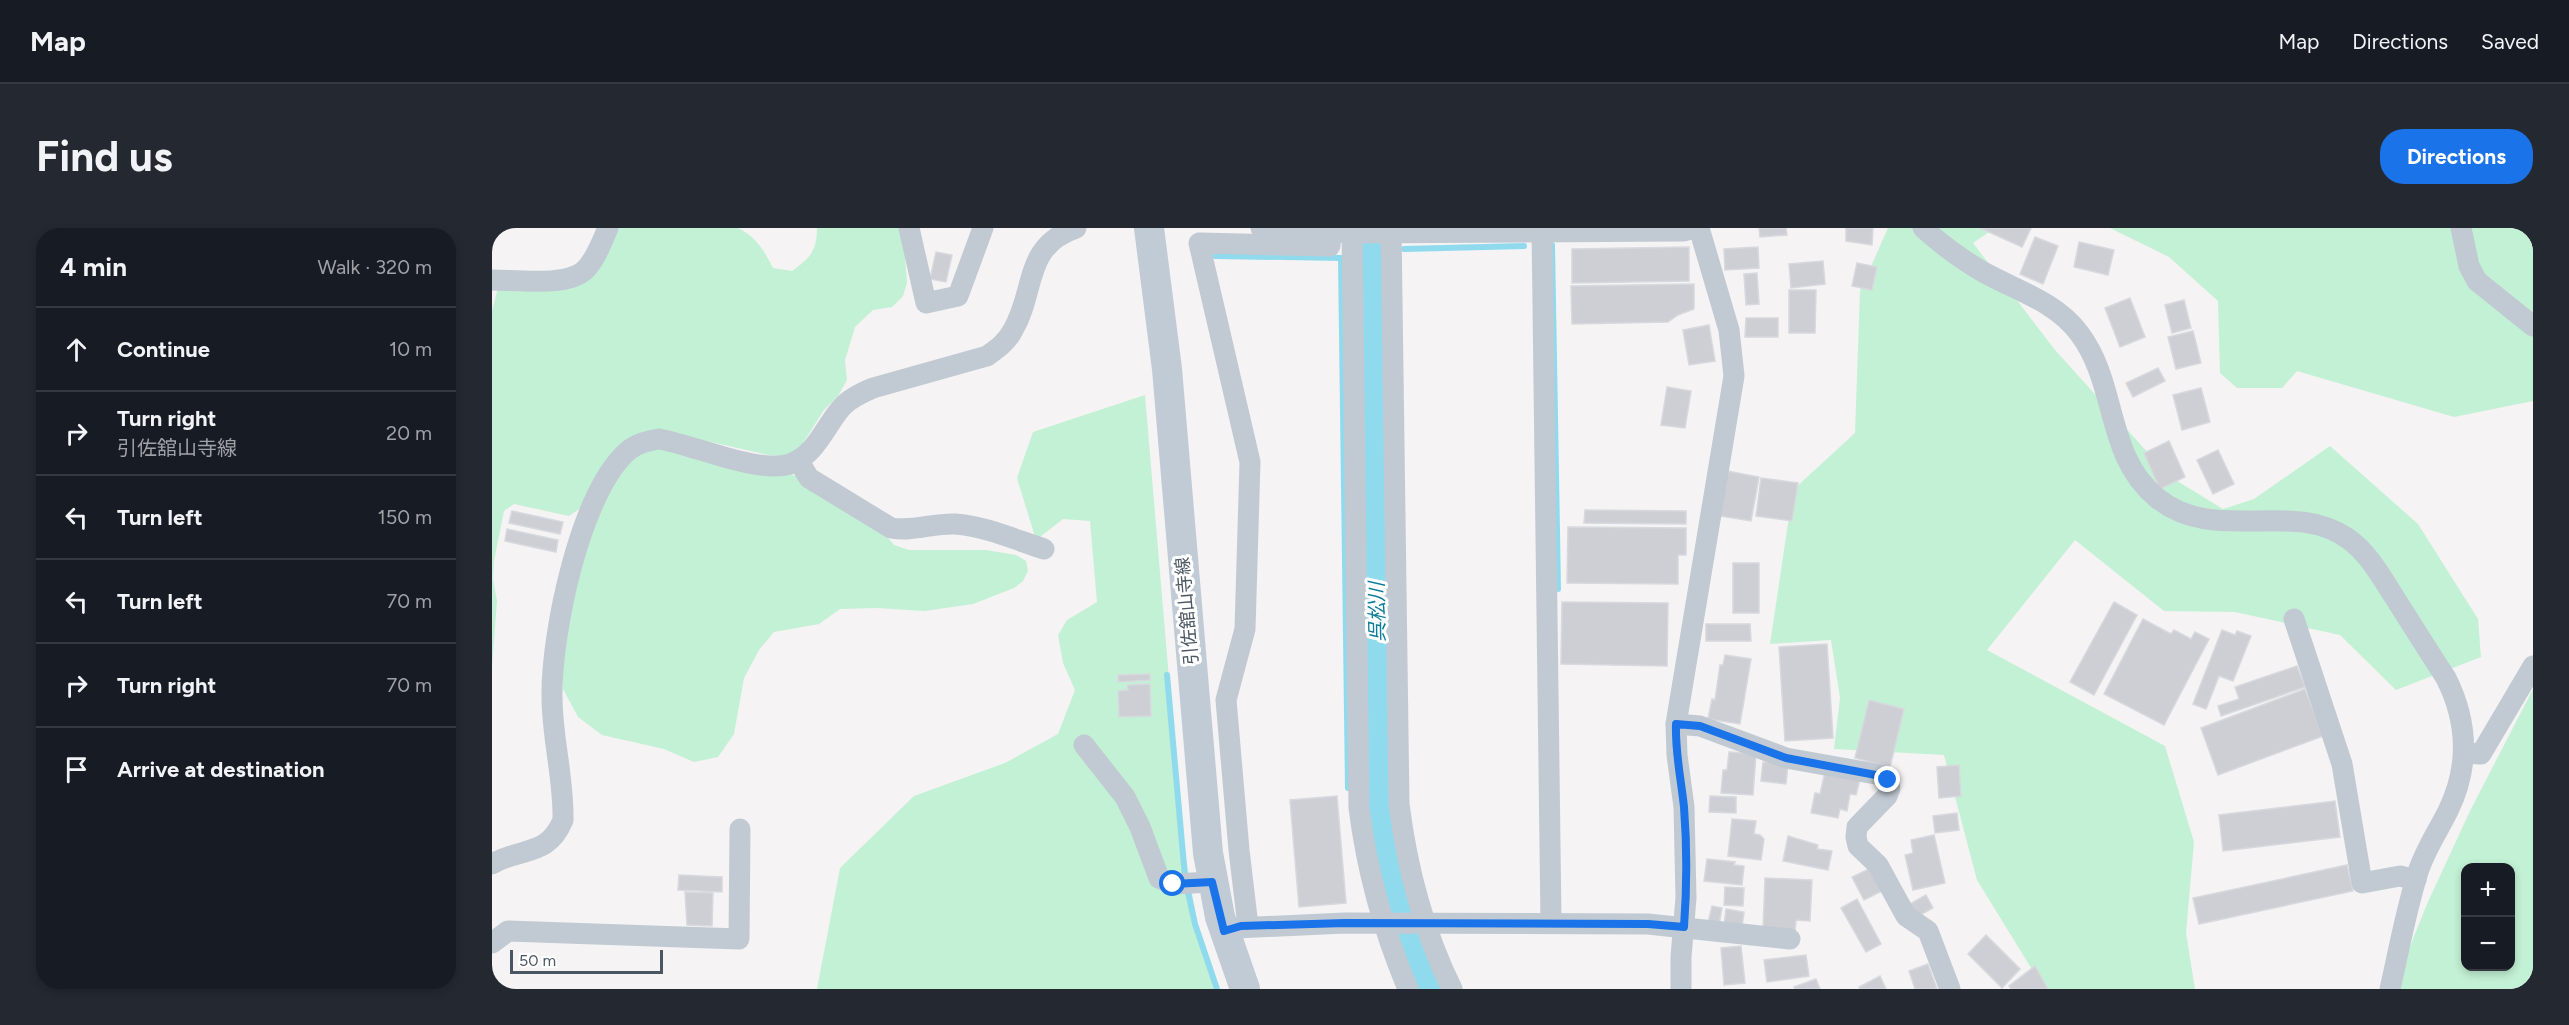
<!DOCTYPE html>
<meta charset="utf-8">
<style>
body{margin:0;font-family:Figtree,"Noto Sans JP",sans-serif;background:#242831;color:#f1f3f6}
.controls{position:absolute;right:18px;bottom:18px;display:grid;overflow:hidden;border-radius:12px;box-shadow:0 3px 9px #0003}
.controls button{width:54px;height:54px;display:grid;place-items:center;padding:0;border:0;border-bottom:2px solid #363941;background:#171b24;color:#f1f3f6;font:30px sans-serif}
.scale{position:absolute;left:18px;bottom:15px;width:153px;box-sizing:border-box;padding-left:6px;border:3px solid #4a5661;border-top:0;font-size:16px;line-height:21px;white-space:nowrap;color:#4a5661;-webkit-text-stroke:4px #fff;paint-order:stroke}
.stop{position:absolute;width:18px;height:18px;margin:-14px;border:4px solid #1a73e8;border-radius:50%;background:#fff}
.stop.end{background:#1a73e8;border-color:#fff;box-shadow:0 2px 6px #0008}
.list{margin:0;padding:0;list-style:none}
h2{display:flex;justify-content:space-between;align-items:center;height:78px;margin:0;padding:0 24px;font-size:26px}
h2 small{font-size:20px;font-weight:400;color:#9ea1a6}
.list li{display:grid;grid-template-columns:39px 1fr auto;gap:18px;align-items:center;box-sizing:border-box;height:84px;padding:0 24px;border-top:2px solid #363941}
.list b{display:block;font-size:22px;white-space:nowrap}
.list p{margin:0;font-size:20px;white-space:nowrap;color:#9ea1a6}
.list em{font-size:20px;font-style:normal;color:#9ea1a6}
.icon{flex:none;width:33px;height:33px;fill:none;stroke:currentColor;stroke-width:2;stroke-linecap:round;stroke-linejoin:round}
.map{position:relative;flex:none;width:2041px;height:761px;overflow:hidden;border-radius:24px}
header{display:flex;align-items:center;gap:36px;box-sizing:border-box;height:84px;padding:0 30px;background:#171b24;border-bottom:2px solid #363941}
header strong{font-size:28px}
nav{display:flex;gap:33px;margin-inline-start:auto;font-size:21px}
.intro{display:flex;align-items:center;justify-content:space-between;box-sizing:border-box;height:144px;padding:0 36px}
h1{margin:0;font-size:42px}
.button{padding:15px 27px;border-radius:24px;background:#1a73e8;color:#fff;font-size:21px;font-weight:700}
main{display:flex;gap:36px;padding:0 36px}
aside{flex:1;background:#171b24;border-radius:24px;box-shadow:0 3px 9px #0003}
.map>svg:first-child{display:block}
</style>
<header>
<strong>Map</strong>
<nav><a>Map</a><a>Directions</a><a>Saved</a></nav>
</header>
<div class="intro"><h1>Find us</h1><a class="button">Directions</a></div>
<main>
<aside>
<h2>4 min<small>Walk · 320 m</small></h2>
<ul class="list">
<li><svg class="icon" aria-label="ahead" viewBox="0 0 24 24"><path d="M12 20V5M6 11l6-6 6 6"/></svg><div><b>Continue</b></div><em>10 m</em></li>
<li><svg class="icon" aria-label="right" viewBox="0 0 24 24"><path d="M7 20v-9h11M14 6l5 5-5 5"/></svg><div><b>Turn right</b><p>引佐舘山寺線</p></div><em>20 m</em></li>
<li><svg class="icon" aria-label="left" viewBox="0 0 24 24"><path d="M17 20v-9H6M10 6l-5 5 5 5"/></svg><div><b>Turn left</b></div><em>150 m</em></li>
<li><svg class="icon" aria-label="left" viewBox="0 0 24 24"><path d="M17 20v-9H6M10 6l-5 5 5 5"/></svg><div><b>Turn left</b></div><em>70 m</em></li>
<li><svg class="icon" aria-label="right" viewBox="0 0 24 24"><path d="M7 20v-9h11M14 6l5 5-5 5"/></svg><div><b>Turn right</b></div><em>70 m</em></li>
<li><svg class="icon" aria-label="arrive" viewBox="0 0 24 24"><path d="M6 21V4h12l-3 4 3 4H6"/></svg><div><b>Arrive at destination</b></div></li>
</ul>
</aside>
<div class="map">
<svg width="2041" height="761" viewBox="0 0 2041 761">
<rect width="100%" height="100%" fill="#f5f3f3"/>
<g fill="#c3f1d5" fill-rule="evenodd">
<path d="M119 0H246C264 9 272 22 281 40L300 43C318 30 325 23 325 0H411L415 55 411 68 400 79 381 82 363 99 353 132 355 152 346 168 332 182 309 218 301 226 291 228 276 227 175 204 128 217 113 234 90 279 77 288 22 276 12 283 2 333 1 351 5 373 0 439V83L6 60 73 57Z"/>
<polygon points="1396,0 1503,0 1481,15 1563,122 1677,248 1731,281 1762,271 1838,218 1926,296 1986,391 1989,429 1904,462 1848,407 1743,384 1672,383 1583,312 1495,422 1673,518 1702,614 1694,705 1703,761 1552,761 1485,652 1452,527 1342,521 1348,470 1339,412 1278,416 1301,262 1363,205 1368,63"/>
<polygon points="1618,0 2041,0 2041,173 1962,189 1805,143 1790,160 1745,160 1728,145 1726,73 1677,29"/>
<polygon points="653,167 690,605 705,695 727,761 325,761 348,640 422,568 513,535 566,506 583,462 571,435 566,407 575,392 605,374 598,293 571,291 544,312 525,250 541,204"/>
<polygon points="161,219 299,246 325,257 393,306 402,317 417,322 494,322 524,327 534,333 536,343 531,353 522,360 481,376 432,383 385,380 348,381 327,396 282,404 267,422 252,450 242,506 226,529 202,534 172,521 110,507 86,489 71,461 69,434 73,407 96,309 105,285 138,229"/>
<path d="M2041 461V761H1901L1935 676 1978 583ZM1974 640H2018V738H1974Z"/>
</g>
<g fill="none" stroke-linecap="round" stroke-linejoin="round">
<g stroke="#90daee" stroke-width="6">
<polyline points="1060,17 1066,361"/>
<polyline points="912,21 1032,18"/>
<polyline points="880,22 893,22"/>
<polyline points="723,28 851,30"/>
<polyline points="849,30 856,560"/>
<polyline points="866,31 880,30"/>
<polyline points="675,447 693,649"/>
<polyline points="696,664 703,696 725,761"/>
</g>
<path stroke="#90daee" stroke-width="36" d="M879 0 887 578C895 641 909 704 938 761"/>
</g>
<g fill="#cdcfd5" stroke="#d7d9de" stroke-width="1.5">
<polygon points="1267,0 1294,0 1295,7 1268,9"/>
<polygon points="1354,0 1381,0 1380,17 1354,13"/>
<polygon points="1488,0 1539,0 1530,19"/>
<polygon points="1543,9 1566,18 1551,56 1528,46"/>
<polygon points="1587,14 1622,22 1616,47 1582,39"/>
<polygon points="1197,19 1197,53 1080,55 1080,21"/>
<polygon points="1266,19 1267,40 1233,42 1232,21"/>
<polygon points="444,24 460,27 454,54 438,51"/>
<polygon points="1331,33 1333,56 1299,60 1297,36"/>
<polygon points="1365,35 1385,39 1380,62 1360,58"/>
<polygon points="1265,45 1267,76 1254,77 1252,46"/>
<polygon points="1202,56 1202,81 1186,87 1176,94 1080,96 1079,58"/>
<polygon points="1297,62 1324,62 1323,105 1297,105"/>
<polygon points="1638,70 1653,109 1628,119 1613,80"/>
<polygon points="1692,72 1699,100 1680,105 1673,77"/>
<polygon points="1254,90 1286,90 1286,109 1253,109"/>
<polygon points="1217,97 1223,133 1197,137 1191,102"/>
<polygon points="1701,103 1709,135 1684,141 1676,109"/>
<polygon points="1666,140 1673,153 1641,169 1634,155"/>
<polygon points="1175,159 1199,163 1193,200 1169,197"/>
<polygon points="1709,160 1718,194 1690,202 1681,167"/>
<polygon points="1677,213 1693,249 1668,261 1652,225"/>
<polygon points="1726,222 1742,256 1721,266 1705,232"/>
<polygon points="1235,243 1267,249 1259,293 1228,288"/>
<polygon points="1269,250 1306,255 1300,293 1264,288"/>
<polygon points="1093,282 1194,283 1194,296 1092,295"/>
<polygon points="20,283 71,294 68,306 17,295"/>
<polygon points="1076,299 1194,300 1194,327 1186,327 1186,356 1075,355"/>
<polygon points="15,301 66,312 64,324 13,313"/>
<rect x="1241" y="335" width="26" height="50"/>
<polygon points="1070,374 1176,375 1175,438 1069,436"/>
<polygon points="1622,374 1645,387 1602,467 1578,454"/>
<polygon points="1651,391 1679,406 1682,402 1699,411 1703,404 1717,411 1672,497 1612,466"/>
<polygon points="1214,396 1258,396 1259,413 1214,413"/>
<polygon points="1730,402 1743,407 1745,403 1759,408 1741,453 1727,448 1714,481 1701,476"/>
<polygon points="1335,416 1341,510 1293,513 1287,419"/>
<polygon points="1233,427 1259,431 1248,496 1216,491 1220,471 1223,472 1228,437 1231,437"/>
<polygon points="1805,438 1813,459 1729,488 1726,478 1747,471 1743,459"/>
<polygon points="658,446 658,452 626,454 626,447"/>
<polygon points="658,456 659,488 627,489 626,463 636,462 635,457"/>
<polygon points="1813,461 1831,508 1726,547 1709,500"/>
<polygon points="1377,472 1412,481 1398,539 1363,530"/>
<polygon points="1237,524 1264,526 1261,567 1229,565 1231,542 1235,542"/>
<polygon points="1271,534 1296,536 1294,556 1269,553"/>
<polygon points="1467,537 1469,568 1447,570 1445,539"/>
<polygon points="1333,544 1368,551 1364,567 1358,566 1355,583 1348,581 1346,590 1319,585 1323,565 1328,566"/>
<polygon points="845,568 854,675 807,679 798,572"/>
<polygon points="1218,568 1244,569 1244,585 1217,584"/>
<polygon points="1843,573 1848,609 1731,623 1727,587"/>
<polygon points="1465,585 1467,602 1443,605 1441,588"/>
<polygon points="1240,591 1264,593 1262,606 1268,607 1272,611 1269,632 1236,628"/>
<polygon points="1442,607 1453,655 1421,662 1413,627 1421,625 1419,612"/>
<polygon points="1296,608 1326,617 1325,621 1340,623 1336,642 1291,633"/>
<polygon points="1215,631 1243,634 1242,637 1252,638 1250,657 1212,653"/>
<polygon points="1855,637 1861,663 1707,696 1701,670"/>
<polygon points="1381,639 1392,662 1372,672 1360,649"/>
<polygon points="187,647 230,649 230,664 186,662"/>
<polygon points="1273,650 1320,652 1318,693 1304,692 1303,704 1271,702"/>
<polygon points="1233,659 1252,660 1251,678 1232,677"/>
<polygon points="193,664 221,665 220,698 195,697"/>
<polygon points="1434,667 1441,680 1421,691 1414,678"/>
<polygon points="1365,671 1389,716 1374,724 1349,680"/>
<polygon points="1220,678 1230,680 1227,697 1216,695"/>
<polygon points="1234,681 1252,684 1250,699 1232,697"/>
<polygon points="1494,707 1528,741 1510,760 1476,726"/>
<polygon points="1249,718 1253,755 1232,757 1229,720"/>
<polygon points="1314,727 1317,748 1275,754 1272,732"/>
<polygon points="1436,736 1445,761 1423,761 1417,743"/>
<polygon points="1543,738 1556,761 1519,761 1517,758"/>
<polygon points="1388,748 1394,761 1368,761 1367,759"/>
<polygon points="1324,751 1328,761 1303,761 1302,759"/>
</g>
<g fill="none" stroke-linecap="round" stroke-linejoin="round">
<g stroke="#c1cad2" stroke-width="21">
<polyline points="417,0 434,75 466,68 491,0"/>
<polyline points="769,0 860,5 1192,3 1202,0"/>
<path d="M860 0 867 580C875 643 891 702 916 761"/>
<path d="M899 0 907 576C915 640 931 702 960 761"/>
<polyline points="1050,0 1059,695"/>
<path d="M1431 0C1450 17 1470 32 1493 45 1526 63 1564 74 1587 105 1626 156 1613 228 1665 270 1723 317 1798 271 1855 310 1877 325 1889 349 1903 370 1920 397 1937 424 1954 450 1976 494 1978 538 1956 583 1946 603 1933 622 1926 644 1914 682 1907 722 1898 761"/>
<polyline points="1969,0 1977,38 1985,53 2041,98"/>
<path d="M0 52C24 52 75 59 93 42 104 31 110 13 116 0"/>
<path d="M306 232 317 250 399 300C421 304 441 295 463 296 493 298 524 312 552 321"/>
<polyline points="1802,391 1850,536 1870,655 1908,648 1924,652"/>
<polyline points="1184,496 1208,498 1294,530 1389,547 1396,552 1398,560 1395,568 1365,599 1364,609 1366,618 1386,637 1414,688 1436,703 1458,761"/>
<polyline points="592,517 633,569 648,599 667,650 681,656 720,654"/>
<polyline points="1972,525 1989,526 2041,438"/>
<path d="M0 636C29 619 56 629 71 592 72 551 60 510 60 469 59 407 88 263 137 222 146 215 156 213 167 211 202 217 266 246 298 236 310 232 319 223 326 213 347 184 345 175 381 160L495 128C505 121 515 114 521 102 544 63 531 18 584 0"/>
<polyline points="756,698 747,622 734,472 753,401 758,234 707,15 838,18 839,0"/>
<polyline points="744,700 853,695 1156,696 1298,711"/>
<polyline points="0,715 16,703 247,711 248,601"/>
<polyline points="1189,761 1189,729 1194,670 1192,579 1185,527 1184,496 1242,148 1237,102 1207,0"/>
</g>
<polyline stroke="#c1cbd6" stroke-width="30" points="657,0 675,141 716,625 728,689 753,761"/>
</g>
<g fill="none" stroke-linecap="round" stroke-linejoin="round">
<path stroke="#1a73e8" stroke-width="8" d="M681 656 720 654 732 703 749 698 853 695 1156 696 1192 699C1195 659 1195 618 1192 579 1189 551 1183 524 1184 496L1208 498 1294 530 1389 548 1396 552"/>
</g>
<g text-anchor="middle" stroke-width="6" stroke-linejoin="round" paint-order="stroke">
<g font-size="18" fill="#4a5661" stroke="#fff">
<text transform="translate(695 383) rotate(-95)" y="6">引佐舘山寺線</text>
</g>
<g font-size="20" font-style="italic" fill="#0c7c9b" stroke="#fff">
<text transform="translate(885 384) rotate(-91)" y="7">呉松川</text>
</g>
</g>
</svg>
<div class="controls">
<button>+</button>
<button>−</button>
</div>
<div class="scale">50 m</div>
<div class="stop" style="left:681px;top:656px"></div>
<div class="stop end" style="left:1396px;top:552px"></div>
</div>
</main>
